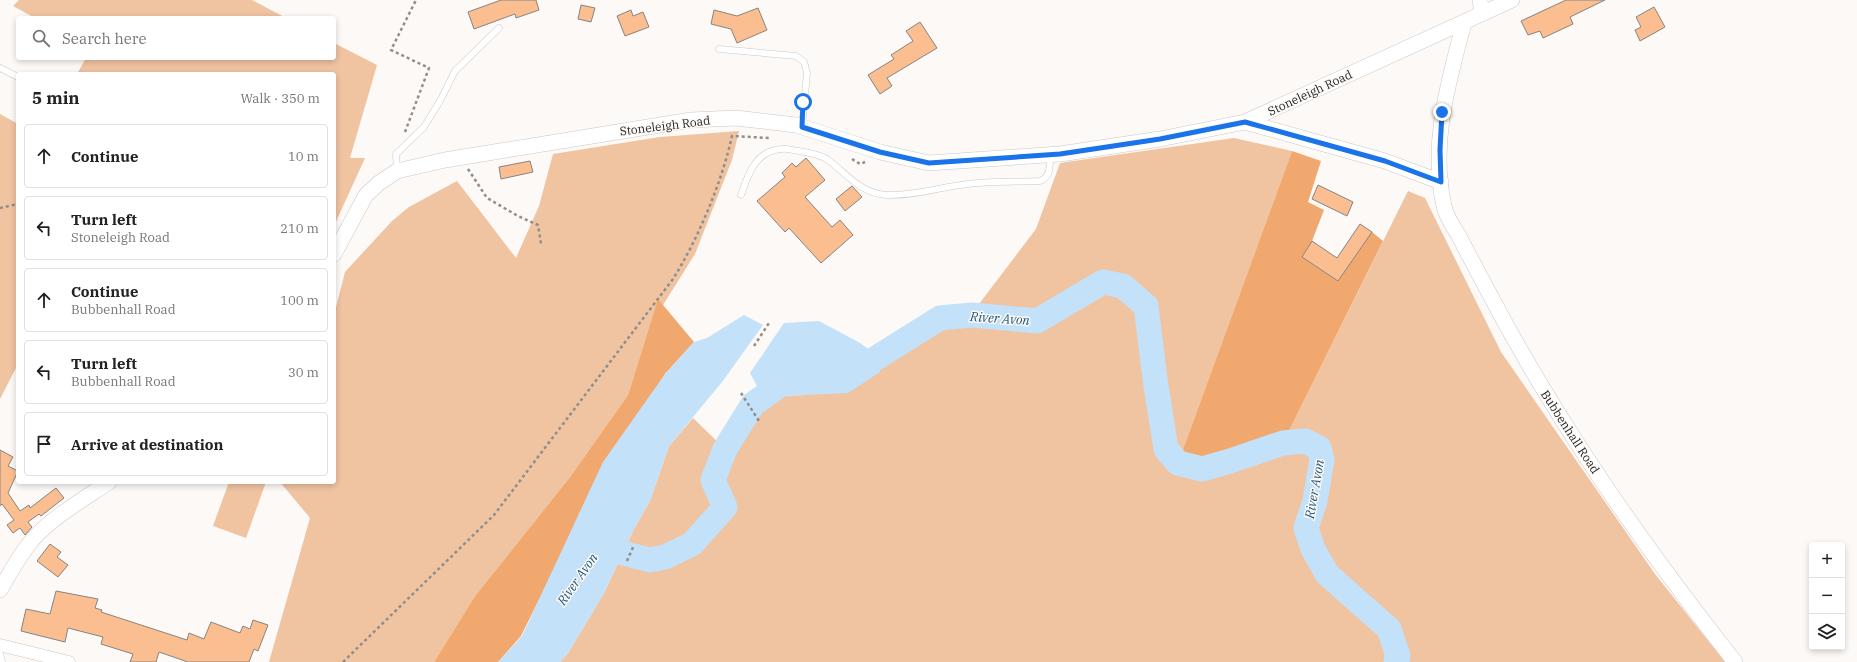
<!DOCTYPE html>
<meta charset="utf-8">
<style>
body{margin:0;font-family:"IBM Plex Serif",serif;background:#f6f6f6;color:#222}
.controls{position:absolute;right:12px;bottom:12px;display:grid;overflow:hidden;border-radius:4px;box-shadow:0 2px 6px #0003}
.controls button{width:36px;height:36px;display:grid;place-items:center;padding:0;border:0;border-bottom:1px solid #e0e0e0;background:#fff;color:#222;font:20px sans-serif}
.stop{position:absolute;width:12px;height:12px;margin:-9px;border:3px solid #1a73e8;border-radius:50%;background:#fff}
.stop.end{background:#1a73e8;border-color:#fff;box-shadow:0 1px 4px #0008}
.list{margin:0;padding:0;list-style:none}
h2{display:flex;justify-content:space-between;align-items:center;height:52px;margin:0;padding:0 16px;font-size:17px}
h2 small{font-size:13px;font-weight:400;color:#767676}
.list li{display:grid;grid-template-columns:26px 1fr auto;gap:12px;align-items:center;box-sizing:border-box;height:64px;margin:0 8px 8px;padding:0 8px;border:1px solid #e0e0e0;border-radius:4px}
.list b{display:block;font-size:15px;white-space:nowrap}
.list p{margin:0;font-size:13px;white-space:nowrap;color:#767676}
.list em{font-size:13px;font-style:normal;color:#767676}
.icon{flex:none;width:22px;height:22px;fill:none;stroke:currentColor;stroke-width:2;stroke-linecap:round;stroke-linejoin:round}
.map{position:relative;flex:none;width:1857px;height:662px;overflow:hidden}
.search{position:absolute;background:#fff;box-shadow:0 2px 6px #0003;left:16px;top:16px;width:320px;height:44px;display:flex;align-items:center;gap:10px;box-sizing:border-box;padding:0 14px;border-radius:4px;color:#767676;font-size:15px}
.panel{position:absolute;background:#fff;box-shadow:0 2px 6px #0003;left:16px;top:72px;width:320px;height:412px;border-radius:4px}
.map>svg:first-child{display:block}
</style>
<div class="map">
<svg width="1857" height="662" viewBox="0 0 1857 662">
<rect width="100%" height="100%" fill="#fcf9f7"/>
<g fill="#f0c3a1">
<polygon points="19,0 252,0 286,18 35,18 13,6"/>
<polygon points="334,43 377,65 350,158 365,158 334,226 334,74 77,74 86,58 334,58"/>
<polygon points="0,114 18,124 18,364 0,399"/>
<polygon points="739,131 732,160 695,254 663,305 658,300 628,395 570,477 475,596 434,662 269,662 310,518 280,482 334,482 334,315 345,272 392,221 409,207 457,181 516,258 539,206 553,154 660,137"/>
<polygon points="1234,138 1292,151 1178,463 1202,469 1230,461 1283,443 1408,191 1425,198 1501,352 1655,574 1725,662 560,662 568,653 604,593 634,529 650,501 669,446 693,418 725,449 753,404 763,397 804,395 880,372 879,357 940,318 972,315 976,308 1036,229 1060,163"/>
<polygon points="229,482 266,482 246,538 213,526"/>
</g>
<g fill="#f1a86e">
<polygon points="1292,151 1321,161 1308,202 1324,210 1312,241 1302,257 1338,281 1372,232 1383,241 1283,443 1230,461 1202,469 1178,463"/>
<polygon points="658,299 694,342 665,374 559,559 521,636 498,662 434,662 475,596 570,477 628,395"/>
</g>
<g fill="#c3e1f9">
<polygon points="744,315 763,325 722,382 669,446 650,501 634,529 604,593 568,653 560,662 498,662 522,636 603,462 665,374 694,342 707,338"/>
<polygon points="819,321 860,343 879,357 880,372 848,393 763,397 750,373 784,323"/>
</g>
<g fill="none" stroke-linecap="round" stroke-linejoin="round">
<g stroke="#c3e1f9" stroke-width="25">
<polyline points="850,370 857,370 940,318 972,315 1037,321 1103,282 1123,286 1146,306 1155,379 1166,449 1178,463 1202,469 1230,461 1283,443 1305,441 1319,448 1322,459 1315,501 1306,528 1313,549 1327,574 1389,629 1398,656 1396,662"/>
<polyline points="594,555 599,547 650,560 665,557 692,544 725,507 713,480 725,449 753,404 790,378"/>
</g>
</g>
<g fill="#fabe90" stroke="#878482">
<polygon points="501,0 536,0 539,10 516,18 515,14 474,29 468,12"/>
<polygon points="1566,0 1605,0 1570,17 1573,24 1543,38 1540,31 1528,35 1521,21"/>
<polygon points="581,5 595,8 591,22 578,19"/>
<polygon points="1654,7 1665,27 1640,41 1635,30 1641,27 1636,17"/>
<polygon points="758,8 767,30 737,43 731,29 711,24 714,10 737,16"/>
<polygon points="631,10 633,16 643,12 649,27 625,36 617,16"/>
<polygon points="920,22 937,48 887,78 892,86 880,94 868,75 894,59 891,55 913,41 906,31"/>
<polygon points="806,158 825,180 805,197 832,227 840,220 853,235 821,263 789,228 785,232 757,201 785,177 782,173 792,163 796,167"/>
<polygon points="530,161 533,172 501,179 499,167"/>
<polygon points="1318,185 1353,202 1347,216 1312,199"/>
<polygon points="852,186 862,197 845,211 836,199"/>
<polygon points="1360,224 1372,232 1338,281 1302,257 1312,241 1337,258"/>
<polygon points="0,450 13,457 8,466 18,471 8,493 20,511 29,505 30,508 56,488 64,498 41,516 39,514 28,522 32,527 25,535 20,528 13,533 7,525 14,520 2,504 0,506"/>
<polygon points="50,544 61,552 57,557 68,565 58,577 37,561"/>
<polygon points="56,591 98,599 95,608 102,610 101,612 187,640 189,633 204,639 211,622 240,633 243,626 250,629 253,620 268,625 258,651 254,649 249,662 188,662 159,652 156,662 130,662 133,654 101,644 103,637 68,628 65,642 21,631 26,609 50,614"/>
</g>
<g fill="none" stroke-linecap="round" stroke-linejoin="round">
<defs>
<g id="service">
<polyline points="719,49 796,56 804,62 807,73 802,127"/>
<polyline points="0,68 16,76"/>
<polyline points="397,171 396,154 424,127 440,101 455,71 499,28"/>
<path d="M741 195C748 174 756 150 782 149 787 148 794 151 799 151 809 153 820 154 828 160 847 174 861 194 887 195 916 196 940 187 968 184 992 181 1016 182 1040 181 1051 177 1050 165 1050 155"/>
<polyline points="0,654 2,662"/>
</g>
<polyline id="minor" points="0,645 69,662"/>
<g id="tertiary">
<polyline points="1480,0 1482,14"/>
<path d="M1464 23C1448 83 1429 147 1445 210 1448 219 1454 228 1459 236 1468 254 1478 272 1488 291 1557 423 1643 545 1735 662"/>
<polyline points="1245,122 1385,161 1441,182"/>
<polyline points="334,254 366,195 379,183 397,171 445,160 691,120 736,118 796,125 880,152 929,163 1060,154 1160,139 1245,122 1512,0"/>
<path d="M0 590C10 573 20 554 33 539 54 516 84 499 109 482"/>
</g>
</defs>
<use href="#service" stroke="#cbc8c6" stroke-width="7"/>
<use href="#minor" stroke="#cbc8c6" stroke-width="13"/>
<use href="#tertiary" stroke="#cbc8c6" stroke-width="16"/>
<g stroke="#908e8c" stroke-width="2.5" stroke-dasharray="3 3" stroke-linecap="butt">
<polyline points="405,132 429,68 391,50 416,0"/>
<polyline points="852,159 860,164 865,162"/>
<polyline points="468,169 487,198 518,216 538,225 541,244"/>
<polyline points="0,208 18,204"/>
<polyline points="754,346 769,323"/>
<polyline points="741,393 759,421"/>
<polyline points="627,561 634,545"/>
<path d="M343 662 494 515 673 279C698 239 722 182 732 136L769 138"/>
</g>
<use href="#service" stroke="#fff" stroke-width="6"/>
<use href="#minor" stroke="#fff" stroke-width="12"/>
<use href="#tertiary" stroke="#fff" stroke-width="15"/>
</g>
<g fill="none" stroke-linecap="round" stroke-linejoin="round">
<polyline stroke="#1a73e8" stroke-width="5" points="803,102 802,127 880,152 929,163 1060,154 1160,139 1245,122 1385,161 1441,182 1440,150 1442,112"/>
</g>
<g text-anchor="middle" stroke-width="3" stroke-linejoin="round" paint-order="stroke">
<g font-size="12" fill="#272625" stroke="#fcf9f7">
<text transform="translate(1310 93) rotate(-25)" y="4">Stoneleigh Road</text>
<text transform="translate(665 126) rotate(-7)" y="4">Stoneleigh Road</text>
<text transform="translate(1570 432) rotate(57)" y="4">Bubbenhall Road</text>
</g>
<g font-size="13" font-style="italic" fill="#1b557b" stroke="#fcf9f7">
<text transform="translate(1000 318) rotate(4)" y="5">River Avon</text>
<text transform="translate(1314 489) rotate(-80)" y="5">River Avon</text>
<text transform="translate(577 579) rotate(-55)" y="5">River Avon</text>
</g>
</g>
</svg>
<div class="controls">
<button>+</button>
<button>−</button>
<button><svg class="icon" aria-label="layers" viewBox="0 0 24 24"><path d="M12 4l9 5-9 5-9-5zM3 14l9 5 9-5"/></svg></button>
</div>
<div class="stop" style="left:803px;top:102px"></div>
<div class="stop end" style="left:1442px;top:112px"></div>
<div class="search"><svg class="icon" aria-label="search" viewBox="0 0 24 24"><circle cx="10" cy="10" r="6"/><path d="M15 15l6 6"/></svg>Search here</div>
<section class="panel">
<h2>5 min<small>Walk · 350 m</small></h2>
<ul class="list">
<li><svg class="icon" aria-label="ahead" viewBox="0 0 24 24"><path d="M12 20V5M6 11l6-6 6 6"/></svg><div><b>Continue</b></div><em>10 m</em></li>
<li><svg class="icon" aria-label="left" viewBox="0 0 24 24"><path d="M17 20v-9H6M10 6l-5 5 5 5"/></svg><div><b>Turn left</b><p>Stoneleigh Road</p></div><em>210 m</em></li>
<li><svg class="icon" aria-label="ahead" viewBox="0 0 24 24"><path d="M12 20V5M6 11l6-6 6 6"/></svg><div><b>Continue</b><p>Bubbenhall Road</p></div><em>100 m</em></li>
<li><svg class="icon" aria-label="left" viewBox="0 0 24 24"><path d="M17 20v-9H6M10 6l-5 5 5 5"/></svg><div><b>Turn left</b><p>Bubbenhall Road</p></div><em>30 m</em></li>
<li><svg class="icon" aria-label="arrive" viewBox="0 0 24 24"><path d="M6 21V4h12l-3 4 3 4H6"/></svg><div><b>Arrive at destination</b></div></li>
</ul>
</section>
</div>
